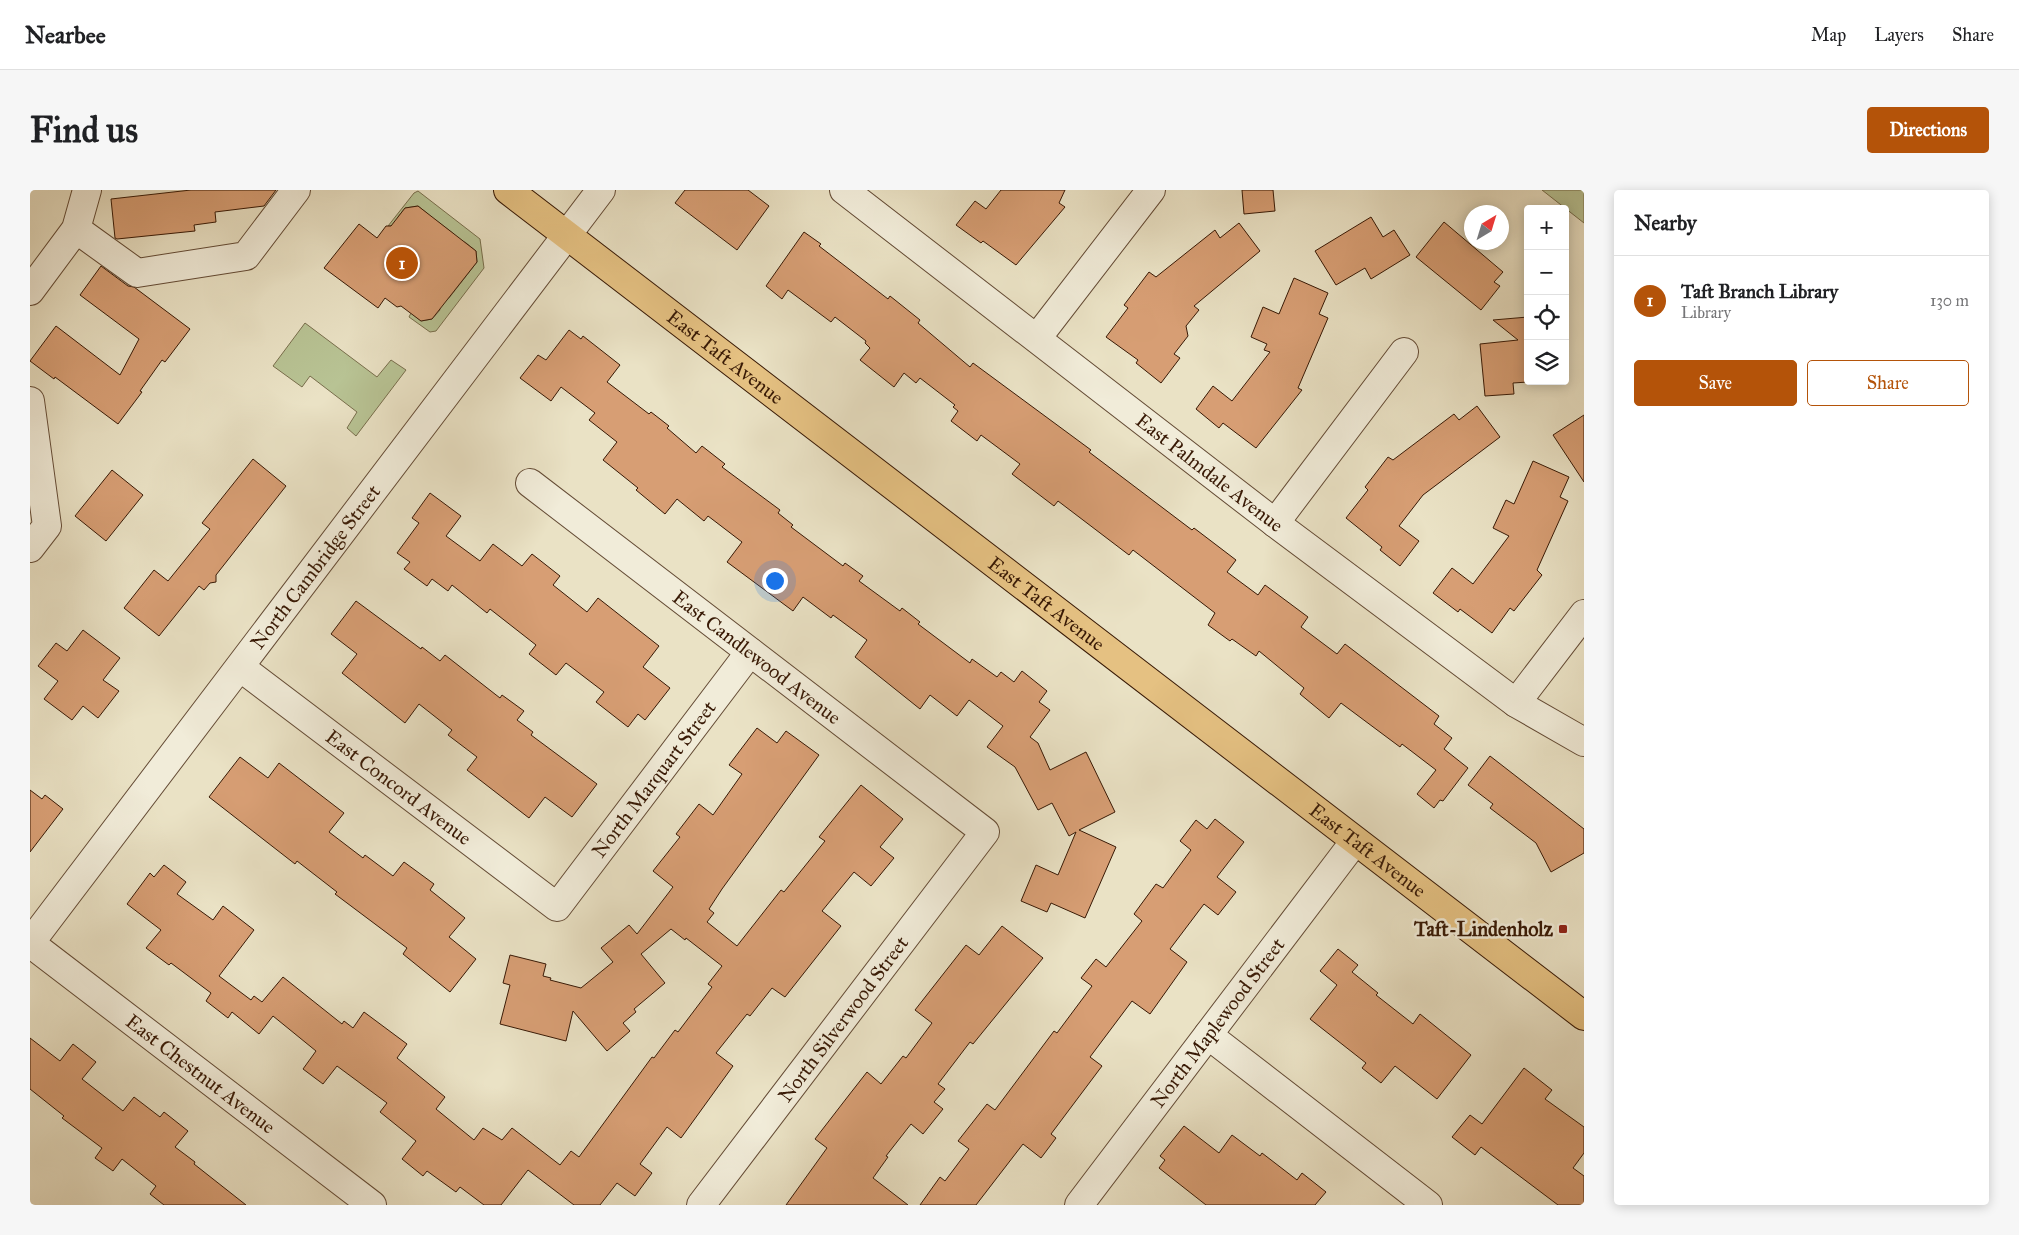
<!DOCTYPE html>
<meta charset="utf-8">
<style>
body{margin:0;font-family:"IM FELL Great Primer",serif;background:#f6f6f6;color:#202124}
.controls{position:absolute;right:15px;top:15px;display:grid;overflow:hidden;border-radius:5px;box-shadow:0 2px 12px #0003}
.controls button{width:45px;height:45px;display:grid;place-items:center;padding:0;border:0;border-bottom:1px solid #e0e0e0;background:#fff;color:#202124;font:25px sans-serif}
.compass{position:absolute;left:1434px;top:15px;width:45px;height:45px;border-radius:50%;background:#fff;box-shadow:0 2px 12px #0003;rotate:38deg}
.you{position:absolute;left:744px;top:390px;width:18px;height:18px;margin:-12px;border:4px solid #fff;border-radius:50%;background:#1a73e8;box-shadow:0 0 0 8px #1a73e833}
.badge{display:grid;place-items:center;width:32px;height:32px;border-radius:50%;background:#b45309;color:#fff;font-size:16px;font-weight:700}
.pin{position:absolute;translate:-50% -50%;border:2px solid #fff;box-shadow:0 1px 5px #0006}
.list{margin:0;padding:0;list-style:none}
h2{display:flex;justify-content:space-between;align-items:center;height:65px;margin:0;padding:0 20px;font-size:21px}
h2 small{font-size:16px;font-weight:400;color:#757577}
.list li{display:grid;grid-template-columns:32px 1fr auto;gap:15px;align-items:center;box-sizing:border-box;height:90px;padding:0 20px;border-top:1px solid #e0e0e0}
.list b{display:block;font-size:19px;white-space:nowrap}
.list p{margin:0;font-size:16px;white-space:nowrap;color:#757577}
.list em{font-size:16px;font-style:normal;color:#757577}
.actions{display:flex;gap:10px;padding:15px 20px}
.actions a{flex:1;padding:11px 0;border:1px solid #b45309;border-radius:5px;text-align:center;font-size:18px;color:#b45309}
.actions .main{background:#b45309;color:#fff}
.icon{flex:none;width:28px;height:28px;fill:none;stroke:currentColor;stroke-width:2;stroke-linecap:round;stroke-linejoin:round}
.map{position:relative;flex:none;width:1554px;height:1015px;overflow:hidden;border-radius:5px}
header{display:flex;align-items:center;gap:30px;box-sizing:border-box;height:70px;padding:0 25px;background:#fff;border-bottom:1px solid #e0e0e0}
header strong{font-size:24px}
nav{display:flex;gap:28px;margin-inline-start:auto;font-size:18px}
.intro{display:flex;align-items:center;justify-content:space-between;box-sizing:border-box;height:120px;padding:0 30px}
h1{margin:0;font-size:35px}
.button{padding:12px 22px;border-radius:5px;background:#b45309;color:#fff;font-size:18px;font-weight:700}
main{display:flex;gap:30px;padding:0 30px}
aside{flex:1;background:#fff;border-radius:5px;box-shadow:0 2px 12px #0003}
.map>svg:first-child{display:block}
</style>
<header>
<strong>Nearbee</strong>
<nav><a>Map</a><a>Layers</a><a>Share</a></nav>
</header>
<div class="intro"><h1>Find us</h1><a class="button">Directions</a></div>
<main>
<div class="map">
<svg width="1554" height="1015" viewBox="0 0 1554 1015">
<rect width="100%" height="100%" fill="#eae2c5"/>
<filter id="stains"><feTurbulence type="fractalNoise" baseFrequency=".004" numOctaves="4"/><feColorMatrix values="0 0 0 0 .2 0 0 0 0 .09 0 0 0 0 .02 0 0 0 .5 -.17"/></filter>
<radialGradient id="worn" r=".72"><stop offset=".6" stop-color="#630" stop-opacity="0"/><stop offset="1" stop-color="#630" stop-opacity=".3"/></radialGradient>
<g fill="#b8c394" stroke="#786e4c">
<polygon points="1512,0 1554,0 1554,33"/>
<polygon points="388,1 450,49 454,78 406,141 400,142 379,127 381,123 391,131 402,129 410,120 409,109 419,108 447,72 446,61 435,52 426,53 424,44 408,32 399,33 398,24 388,16 375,18 368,27 369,35 358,36 384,3"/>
<polygon points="275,133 347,187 361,170 376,180 326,246 317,238 327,222 280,186 272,197 243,176"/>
</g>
<g fill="#d79e74" stroke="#381905">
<polygon points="161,0 246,0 234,16 185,22 186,32 164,35 165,41 87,49 85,48 81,9"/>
<polygon points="655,0 718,0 739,16 707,60 645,13"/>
<polygon points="971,0 1035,0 1029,13 1035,17 986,75 953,51 951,53 926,35 945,11 956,19"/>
<polygon points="1212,0 1243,0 1245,21 1214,24"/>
<polygon points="388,16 446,61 447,72 402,129 391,131 371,116 367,117 355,108 348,118 294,78 329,34 347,48 356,36 361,36 375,18"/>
<polygon points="1341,27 1353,47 1364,40 1380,65 1341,89 1335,78 1306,95 1285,61"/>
<polygon points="1414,32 1473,82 1464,92 1470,96 1451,120 1386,67"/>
<polygon points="1209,33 1230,61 1164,116 1169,120 1156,136 1158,146 1144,164 1150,168 1131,193 1106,173 1108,170 1076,147 1098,118 1094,115 1119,82 1126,87 1185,40 1190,48"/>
<polygon points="774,42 791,54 789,56 858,109 860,106 890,130 888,133 940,177 943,173 1061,260 1059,262 1162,340 1164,338 1206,370 1197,382 1228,405 1235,395 1278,427 1271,437 1307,464 1315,454 1409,526 1404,534 1422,548 1414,559 1438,578 1413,611 1410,610 1404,618 1387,604 1406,580 1372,554 1370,557 1311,513 1299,528 1270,504 1274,498 1229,461 1226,466 1202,449 1200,451 1178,435 1185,423 1103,360 1099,365 1028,311 1024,316 982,284 990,274 951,245 947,251 921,231 928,221 923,217 925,215 890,188 886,193 874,183 864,197 830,170 840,158 835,153 836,151 805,127 801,132 758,100 752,109 736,96"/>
<polygon points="71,76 98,96 104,97 160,139 135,172 132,170 110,201 112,202 88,234 25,187 24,189 0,171 26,136 90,185 109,149 50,105"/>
<polygon points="1264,88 1298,103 1289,124 1298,128 1268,198 1272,200 1226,258 1193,233 1189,238 1166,219 1183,196 1202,211 1240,162 1234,160 1237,154 1221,147 1233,117 1249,124"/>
<polygon points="1498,127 1498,192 1483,193 1484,204 1455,206 1450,154 1488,150 1463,130"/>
<polygon points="539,140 551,149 553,146 590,175 577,192 619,224 621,222 639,236 637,238 666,263 672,256 695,274 692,277 750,320 748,323 763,335 761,337 813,376 815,373 833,386 829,391 870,421 872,418 890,432 888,434 940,473 942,469 967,487 971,482 984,492 992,481 1017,501 1009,512 1020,520 1000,547 1008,553 1020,580 1056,562 1085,622 1049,640 1086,657 1055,728 1021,713 1017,722 991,711 1006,675 1028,685 1046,642 1039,646 1022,613 1008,620 985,577 957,557 973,536 939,510 927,526 900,505 890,519 825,467 837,450 803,425 801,428 773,407 763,421 697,372 712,352 678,326 674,331 647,309 635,324 606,300 608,298 573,270 587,252 559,230 565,223 531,197 521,211 490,188 508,165 516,170"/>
<polygon points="1447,216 1470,247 1393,305 1369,336 1389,351 1370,376 1350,360 1352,357 1316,328 1338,300 1335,297 1358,267 1363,270 1424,224 1429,230"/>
<polygon points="1554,225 1554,292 1523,245"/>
<polygon points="223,269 256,296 186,385 186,392 180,393 174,400 169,396 129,446 94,418 124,380 138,391 180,339 172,333"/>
<polygon points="1503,271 1539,287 1530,307 1538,311 1507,380 1512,385 1484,421 1480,418 1462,443 1430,419 1428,422 1403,403 1422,378 1443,394 1479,346 1463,338 1476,310 1484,314"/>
<polygon points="82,280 113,305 76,351 45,326"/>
<polygon points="400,303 431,326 416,346 450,371 463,354 492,376 502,364 530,386 523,395 557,422 568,408 629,456 613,477 640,498 615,530 608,524 598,537 566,512 574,502 536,473 526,485 499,464 506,455 460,419 457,423 422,395 418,401 402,389 397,396 374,379 380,372 367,363 389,333 382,328"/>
<polygon points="326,411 391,459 392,457 410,471 415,465 470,508 472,505 494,521 487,530 503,542 501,545 567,594 542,627 515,607 499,628 437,580 447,567 418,545 422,540 389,514 375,533 312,483 327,464 301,444"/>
<polygon points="53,440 90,468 73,490 89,501 68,528 53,516 42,530 14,509 28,491 8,476 26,453 37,461"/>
<polygon points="727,538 747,553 756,541 789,565 692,699 679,719 684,723 677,732 707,756 751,700 754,702 795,651 789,647 831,595 873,629 850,657 864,668 841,696 824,682 792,721 811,736 755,807 742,798 720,826 717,824 686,863 703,876 651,948 637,937 610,974 622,983 605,1006 587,993 570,1015 544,1015 498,980 471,1015 454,1015 430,997 426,1002 397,981 393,986 372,969 386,951 350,922 357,913 307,876 293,894 273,879 286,861 243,826 229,844 202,822 198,828 176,811 181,803 141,773 139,775 116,758 131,740 97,714 120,683 124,687 134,675 156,692 147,704 183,730 193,716 224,740 189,786 221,810 224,806 232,812 253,787 312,834 314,831 323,838 334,822 377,854 367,868 415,907 406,919 444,950 453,938 472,950 482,938 530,975 541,961 549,967 622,867 624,868 645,840 648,842 682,797 678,794 692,776 656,748 655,750 641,739 611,764 635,793 604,819 606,822 593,833 600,841 577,861 543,821 536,851 470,834 480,795 473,793 480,765 516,774 513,786 521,788 520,790 551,798 583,772 571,758 599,735 607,744 643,697 623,681 650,647 646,644 669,614 683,625 712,584 699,575"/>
<polygon points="1460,566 1554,639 1554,663 1521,682 1506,653 1460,618 1463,614 1438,595"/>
<polygon points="210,567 238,588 249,573 314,623 299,642 333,668 335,665 363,686 374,672 404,694 400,700 435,728 419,747 446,769 420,802 373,764 377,758 305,704 307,702 267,671 265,674 179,607"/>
<polygon points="0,600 12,609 15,605 33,619 0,662"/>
<polygon points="1185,629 1214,652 1187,687 1206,702 1188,725 1174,714 1140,759 1157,772 1120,824 1102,811 1060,867 1072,876 1021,944 1026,948 1011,968 993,954 946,1015 890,1015 910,987 915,991 939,959 928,951 957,914 965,920 1024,841 1027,843 1062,796 1051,788 1066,769 1076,777 1112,731 1104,724 1126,694 1133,698 1161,660 1150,651 1166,630 1177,639"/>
<polygon points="972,736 1013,768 943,854 940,852 908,894 915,899 904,912 913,919 893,944 881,934 856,966 858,967 843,988 878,1015 756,1015 797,958 785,949 819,905 837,882 851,894 873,866 876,868 902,833 885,820 936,755 949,765"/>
<polygon points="1308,759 1328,775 1322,782 1348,803 1346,805 1383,834 1390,824 1441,865 1407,909 1365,876 1351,893 1332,878 1336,873 1280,829 1307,795 1290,781"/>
<polygon points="0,848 30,871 43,854 66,872 52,889 93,921 104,907 130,927 134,922 158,941 145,957 165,972 164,974 216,1015 134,1015 120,1004 126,996 92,969 83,981 65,968 72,958 32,928 34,926 0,899"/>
<polygon points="1494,878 1522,900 1515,909 1554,937 1554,963 1543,978 1554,986 1554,1015 1528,1015 1451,957 1445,965 1422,947 1440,925 1452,934"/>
<polygon points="1154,936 1189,963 1202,945 1230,966 1232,963 1267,990 1272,983 1296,1002 1285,1015 1176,1015 1129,978 1135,970 1130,966"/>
</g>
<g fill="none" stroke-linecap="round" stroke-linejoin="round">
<defs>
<g id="minor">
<path id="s1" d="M814 0 1245 333 1486 513 1554 552"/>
<polyline points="46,39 107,83 216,66 266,0"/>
<polyline points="0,101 46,39 57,0"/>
<polyline points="1007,148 1121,0"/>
<polyline points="0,211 17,336 0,358"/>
<path id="s2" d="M500 293 955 642 671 1015"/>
<polyline points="1245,333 1374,162"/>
<path id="s3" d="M210 477 527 717 720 462"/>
<polyline points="1486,513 1554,424"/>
<path id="s4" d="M0 753 571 0"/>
<path id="s5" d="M0 753 342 1015"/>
<polyline points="1178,845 1398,1015"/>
<path id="s6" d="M1049 1015 1325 651"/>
</g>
<g id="major">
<path id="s7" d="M478 0 1554 826"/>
</g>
</defs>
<use href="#minor" stroke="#644b35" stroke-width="30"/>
<use href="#major" stroke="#381905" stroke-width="30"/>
<use href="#minor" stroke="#f1ecd9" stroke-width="28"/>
<use href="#major" stroke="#e5c182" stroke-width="28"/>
</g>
<rect fill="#8f2418" stroke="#f1ecd9" stroke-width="2" x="1528" y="734" width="10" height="10" rx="2.5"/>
<g text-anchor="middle" stroke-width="5" stroke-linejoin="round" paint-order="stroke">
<g font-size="20" fill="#381905" stroke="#f1ecd9">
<text dy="7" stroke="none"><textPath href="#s7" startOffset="274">East Taft Avenue</textPath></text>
<text dy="7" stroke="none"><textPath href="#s1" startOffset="462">East Palmdale Avenue</textPath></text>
<text dy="7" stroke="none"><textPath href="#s4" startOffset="472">North Cambridge Street</textPath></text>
<text dy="7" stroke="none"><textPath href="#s7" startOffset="679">East Taft Avenue</textPath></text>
<text dy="7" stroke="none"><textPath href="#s2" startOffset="286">East Candlewood Avenue</textPath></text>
<text dy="7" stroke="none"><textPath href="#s3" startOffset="558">North Marquart Street</textPath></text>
<text dy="7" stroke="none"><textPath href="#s3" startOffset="199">East Concord Avenue</textPath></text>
<text dy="7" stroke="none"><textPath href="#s7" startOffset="1084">East Taft Avenue</textPath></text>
<text transform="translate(813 829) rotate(-53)" y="7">North Silverwood Street</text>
<text dy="7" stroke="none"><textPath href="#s6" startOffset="229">North Maplewood Street</textPath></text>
<text dy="7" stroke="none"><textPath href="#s5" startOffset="215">East Chestnut Avenue</textPath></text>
</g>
<g font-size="20" font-weight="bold" fill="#381905" stroke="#f1ecd9" text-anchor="end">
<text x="1523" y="746">Taft-Lindenholz</text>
</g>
</g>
<rect width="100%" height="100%" filter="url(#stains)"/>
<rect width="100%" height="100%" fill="url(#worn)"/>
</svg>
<div class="controls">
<button>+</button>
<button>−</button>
<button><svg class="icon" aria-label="locate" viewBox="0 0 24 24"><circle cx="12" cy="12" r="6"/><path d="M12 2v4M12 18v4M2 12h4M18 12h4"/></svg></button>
<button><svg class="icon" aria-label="layers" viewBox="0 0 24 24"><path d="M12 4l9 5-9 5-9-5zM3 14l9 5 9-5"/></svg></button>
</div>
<svg class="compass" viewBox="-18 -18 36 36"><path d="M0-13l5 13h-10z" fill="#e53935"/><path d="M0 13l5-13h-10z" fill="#757577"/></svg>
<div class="you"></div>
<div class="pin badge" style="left:372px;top:73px">1</div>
</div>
<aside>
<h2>Nearby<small></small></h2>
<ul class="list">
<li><span class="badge">1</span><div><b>Taft Branch Library</b><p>Library</p></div><em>130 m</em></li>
</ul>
<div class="actions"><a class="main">Save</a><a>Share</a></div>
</aside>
</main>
